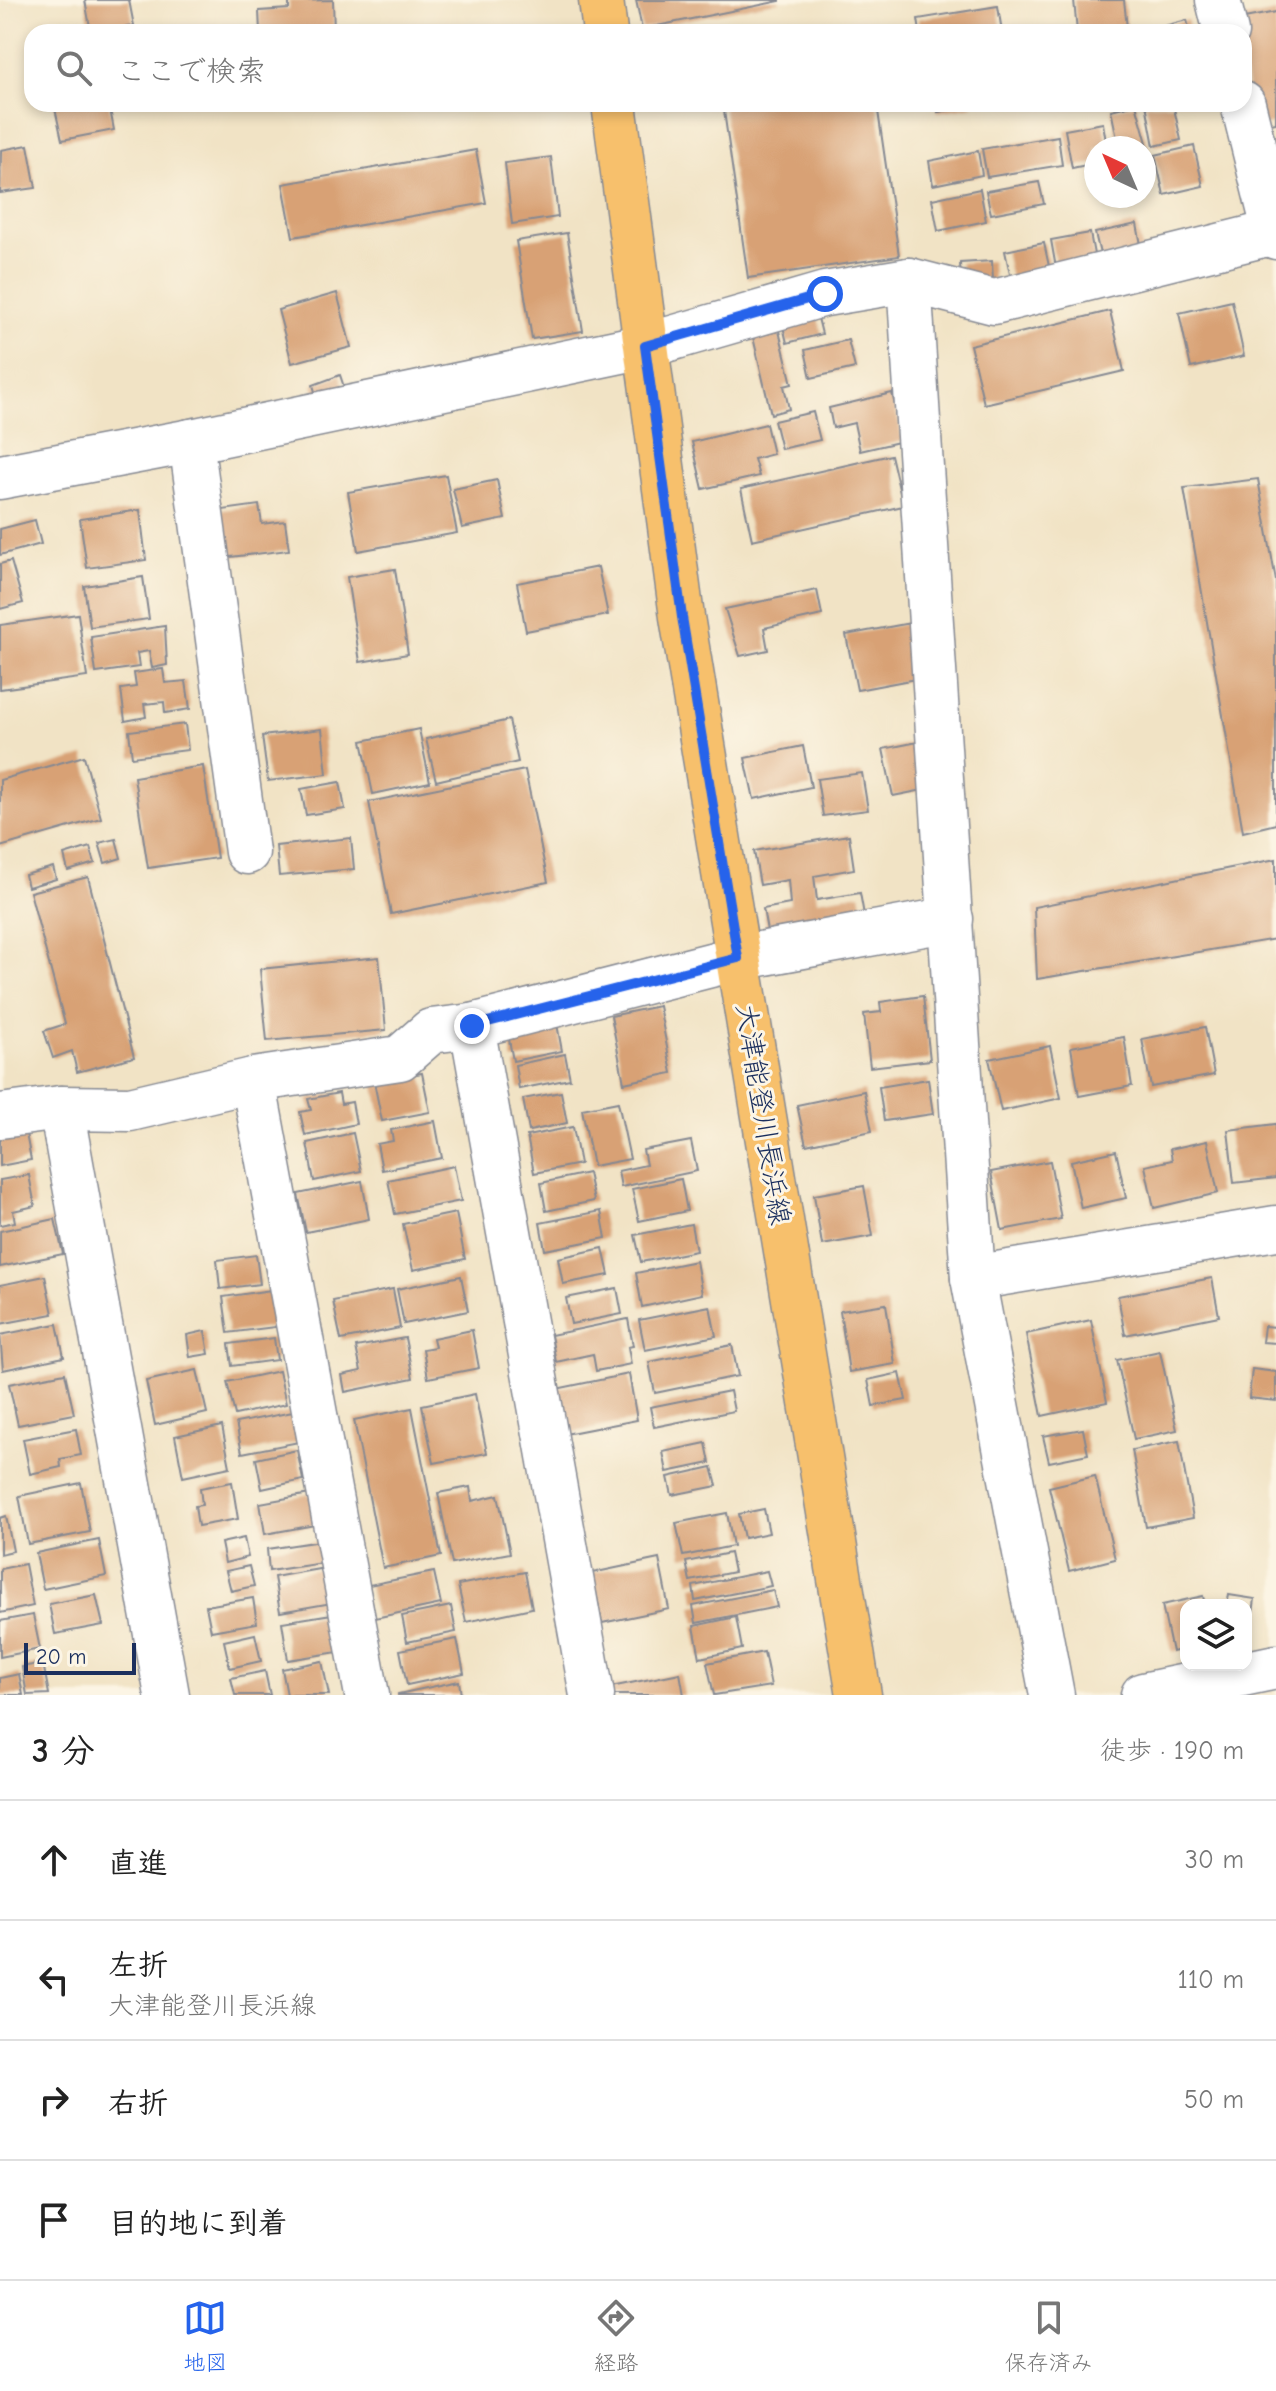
<!DOCTYPE html>
<html lang="ja">
<meta charset="utf-8">
<style>
body{margin:0;font-family:"Comic Neue","Klee One",sans-serif;background:#f6f6f6;color:#222}
.controls{position:absolute;right:24px;bottom:24px;display:grid;overflow:hidden;border-radius:16px;box-shadow:0 4px 12px #0003}
.controls button{width:72px;height:72px;display:grid;place-items:center;padding:0;border:0;border-bottom:2px solid #e0e0e0;background:#fff;color:#222;font:40px sans-serif}
.compass{position:absolute;left:1084px;top:136px;width:72px;height:72px;border-radius:50%;background:#fff;box-shadow:0 4px 12px #0003;rotate:316deg}
.scale{position:absolute;left:24px;bottom:20px;width:112px;box-sizing:border-box;padding-left:8px;border:4px solid #1b2f5e;border-top:0;font-size:22px;line-height:28px;white-space:nowrap;color:#1b2f5e;-webkit-text-stroke:6px #fcf5e5;paint-order:stroke}
.stop{position:absolute;width:24px;height:24px;margin:-18px;border:6px solid #2563eb;border-radius:50%;background:#fff}
.stop.end{background:#2563eb;border-color:#fff;box-shadow:0 2px 8px #0008}
.list{margin:0;padding:0;list-style:none}
h2{display:flex;justify-content:space-between;align-items:center;height:104px;margin:0;padding:0 32px;font-size:34px}
h2 small{font-size:26px;font-weight:400;color:#767676}
.list li{display:grid;grid-template-columns:52px 1fr auto;gap:24px;align-items:center;box-sizing:border-box;height:120px;padding:0 32px;border-top:2px solid #e0e0e0}
.list b{display:block;font-size:30px;white-space:nowrap}
.list p{margin:0;font-size:26px;white-space:nowrap;color:#767676}
.list em{font-size:26px;font-style:normal;color:#767676}
.icon{flex:none;width:44px;height:44px;fill:none;stroke:currentColor;stroke-width:2;stroke-linecap:round;stroke-linejoin:round}
.map{position:relative;flex:none;width:1276px;height:1695px;overflow:hidden}
.search{position:absolute;background:#fff;box-shadow:0 4px 12px #0003;left:24px;right:24px;top:24px;height:88px;display:flex;align-items:center;gap:20px;box-sizing:border-box;padding:0 28px;border-radius:24px;color:#767676;font-size:30px}
.sheet{height:584px;background:#fff}
nav{display:flex;justify-content:space-around;align-items:center;box-sizing:border-box;height:112px;border-top:2px solid #e0e0e0;background:#fff;font-size:22px;color:#767676}
nav a{display:grid;justify-items:center;gap:4px}
nav .on{color:#2563eb}
.map>svg:first-child{display:block}
</style>
<div class="map">
<svg width="1276" height="1695" viewBox="0 0 1276 1695">
<rect width="100%" height="100%" fill="#fcf5e5"/>
<filter id="ink" filterUnits="userSpaceOnUse"><feTurbulence type="fractalNoise" baseFrequency=".0125" numOctaves="2"/><feDisplacementMap in="SourceGraphic" scale="16" xChannelSelector="R" yChannelSelector="G"/><feConvolveMatrix kernelMatrix="1 2 1 2 8 2 1 2 1" color-interpolation-filters="sRGB"/></filter>
<filter id="wash" filterUnits="userSpaceOnUse"><feTurbulence type="fractalNoise" baseFrequency=".006" numOctaves="4" result="noise"/><feDisplacementMap in="SourceGraphic" scale="32" xChannelSelector="R" yChannelSelector="G"/><feGaussianBlur stdDeviation="1.8" result="paint"/><feColorMatrix in="noise" values="0 0 0 0 0 0 0 0 0 0 0 0 0 0 0 0 0 1.4 0 .05"/><feComposite in="paint" operator="in"/></filter>
<g filter="url(#wash)">
<rect width="100%" height="100%" fill="#f1e3c5"/>
<g id="blocks">
<g fill="#d8a174">
<polygon points="85,0 129,0 134,26 91,32"/>
<polygon points="333,0 334,32 260,32 259,11 289,9 289,1"/>
<polygon points="636,0 780,0 780,1 642,29"/>
<polygon points="1074,0 1124,0 1127,28 1077,32"/>
<polygon points="998,6 1002,32 920,32 918,19"/>
<polygon points="1276,12 1276,123 1255,127 1244,70 1244,32 1234,20"/>
<polygon points="1187,20 1190,32 1145,32 1145,31"/>
<polygon points="54,104 109,104 114,130 62,140"/>
<polygon points="723,104 877,104 899,256 748,278"/>
<polygon points="937,104 973,104 973,106 938,112"/>
<polygon points="1136,104 1149,150 1144,151 1144,148 1119,148 1111,110"/>
<polygon points="1146,104 1173,104 1181,140 1154,146"/>
<polygon points="1103,123 1107,148 1096,148 1096,163 1072,168 1065,130"/>
<polygon points="1058,136 1062,165 987,177 982,149"/>
<polygon points="28,145 36,188 0,193 1,150"/>
<polygon points="1194,146 1203,186 1164,195 1155,155"/>
<polygon points="476,150 486,203 293,237 283,184"/>
<polygon points="978,151 982,175 933,185 929,161"/>
<polygon points="551,157 558,217 512,224 505,163"/>
<polygon points="1039,182 1044,204 991,214 986,191"/>
<polygon points="980,189 986,221 938,231 932,199"/>
<polygon points="1137,224 1142,250 1101,258 1095,233"/>
<polygon points="567,233 583,331 532,339 516,241"/>
<polygon points="1090,233 1095,260 1056,268 1051,240"/>
<polygon points="1044,243 1050,271 1011,279 1005,251"/>
<polygon points="992,261 993,280 961,282 960,263"/>
<polygon points="337,293 351,347 292,363 278,310"/>
<polygon points="1232,301 1244,356 1191,368 1179,313"/>
<polygon points="1110,311 1124,371 984,404 970,345"/>
<polygon points="818,318 822,334 787,343 783,326"/>
<polygon points="779,331 792,384 784,386 789,409 771,414 753,337"/>
<polygon points="848,340 855,368 811,378 805,350"/>
<polygon points="340,375 349,402 321,411 313,385"/>
<polygon points="892,393 903,441 860,451 854,423 833,428 829,408"/>
<polygon points="813,412 820,440 781,449 774,421"/>
<polygon points="766,424 773,454 754,459 759,476 703,489 692,442"/>
<polygon points="891,455 903,506 752,540 741,489"/>
<polygon points="446,475 457,533 358,551 348,492"/>
<polygon points="1258,479 1276,581 1276,824 1243,832 1184,488"/>
<polygon points="497,480 505,519 462,528 453,489"/>
<polygon points="259,505 262,524 285,521 289,550 214,559 208,512"/>
<polygon points="140,510 146,560 87,568 80,519"/>
<polygon points="35,520 41,544 0,555 0,529"/>
<polygon points="11,561 23,603 0,609 0,564"/>
<polygon points="598,567 608,615 526,631 517,583"/>
<polygon points="395,569 408,654 360,662 347,577"/>
<polygon points="143,577 149,619 90,627 84,586"/>
<polygon points="817,590 822,615 764,628 768,650 740,656 725,609"/>
<polygon points="78,614 87,677 0,689 0,625"/>
<polygon points="916,622 926,677 857,690 846,635"/>
<polygon points="165,626 167,665 152,668 149,651 137,653 139,667 96,673 91,637"/>
<polygon points="163,669 165,683 186,681 190,709 165,713 164,702 144,704 146,717 125,721 121,689 136,687 134,673"/>
<polygon points="509,720 518,762 436,781 426,739"/>
<polygon points="185,724 188,750 132,757 129,731"/>
<polygon points="322,729 327,774 268,781 262,736"/>
<polygon points="419,729 430,782 373,794 362,741"/>
<polygon points="928,740 938,787 893,796 883,749"/>
<polygon points="803,746 811,787 754,799 745,758"/>
<polygon points="84,756 101,818 0,847 0,780"/>
<polygon points="203,766 217,858 148,868 134,777"/>
<polygon points="525,770 548,882 391,914 369,802"/>
<polygon points="862,773 868,810 823,816 817,779"/>
<polygon points="340,782 345,809 306,815 301,789"/>
<polygon points="849,835 854,869 814,876 817,900 860,893 866,926 769,942 763,909 790,904 788,880 760,885 754,851"/>
<polygon points="351,838 354,869 279,876 276,846"/>
<polygon points="116,839 121,858 105,863 99,843"/>
<polygon points="90,847 95,863 68,871 64,855"/>
<polygon points="1276,859 1276,939 1037,979 1034,907"/>
<polygon points="53,867 56,879 28,887 25,875"/>
<polygon points="88,877 134,1057 77,1072 72,1051 53,1058 44,1031 65,1024 30,892"/>
<polygon points="379,957 386,1030 267,1041 260,969"/>
<polygon points="923,996 930,1060 870,1067 864,1014 881,1012 880,1002"/>
<polygon points="659,1006 672,1073 624,1083 611,1016"/>
<polygon points="557,1024 562,1051 513,1061 508,1034"/>
<polygon points="1205,1027 1214,1075 1151,1087 1142,1039"/>
<polygon points="1124,1037 1132,1086 1079,1096 1071,1047"/>
<polygon points="1050,1046 1061,1098 1001,1111 989,1059"/>
<polygon points="565,1054 570,1079 519,1089 515,1065"/>
<polygon points="422,1073 430,1112 382,1121 374,1082"/>
<polygon points="928,1079 933,1114 884,1121 879,1087"/>
<polygon points="864,1091 872,1131 806,1145 797,1105"/>
<polygon points="561,1092 567,1123 529,1131 523,1099"/>
<polygon points="339,1093 341,1104 352,1102 356,1124 305,1135 300,1112 311,1110 308,1099"/>
<polygon points="618,1102 630,1159 593,1166 582,1109"/>
<polygon points="435,1121 442,1158 382,1170 377,1144 393,1141 391,1130"/>
<polygon points="24,1123 31,1160 0,1166 0,1128"/>
<polygon points="1276,1124 1276,1178 1234,1183 1228,1130"/>
<polygon points="573,1127 580,1164 534,1173 527,1136"/>
<polygon points="353,1133 361,1171 314,1181 307,1143"/>
<polygon points="691,1141 697,1171 621,1187 618,1171 646,1165 643,1150"/>
<polygon points="1207,1141 1218,1193 1154,1208 1145,1166 1172,1160 1170,1149"/>
<polygon points="1116,1151 1126,1198 1081,1208 1071,1161"/>
<polygon points="1050,1161 1061,1219 1002,1230 991,1172"/>
<polygon points="454,1166 461,1201 395,1214 388,1180"/>
<polygon points="588,1173 594,1201 546,1211 541,1183"/>
<polygon points="29,1175 35,1206 13,1211 15,1222 0,1225 0,1180"/>
<polygon points="681,1179 687,1211 639,1221 632,1189"/>
<polygon points="362,1181 369,1219 306,1232 298,1194"/>
<polygon points="864,1186 873,1236 822,1245 814,1195"/>
<polygon points="601,1211 606,1238 545,1250 540,1223"/>
<polygon points="456,1213 465,1259 413,1270 403,1224"/>
<polygon points="55,1219 63,1254 0,1267 0,1231"/>
<polygon points="691,1224 696,1251 641,1262 635,1235"/>
<polygon points="603,1248 609,1275 563,1284 558,1258"/>
<polygon points="256,1255 260,1284 220,1289 217,1260"/>
<polygon points="696,1261 702,1294 642,1307 636,1273"/>
<polygon points="45,1276 53,1314 0,1324 0,1285"/>
<polygon points="461,1276 468,1311 404,1324 397,1289"/>
<polygon points="1212,1278 1219,1316 1125,1335 1118,1296"/>
<polygon points="286,1288 291,1325 228,1333 223,1297"/>
<polygon points="617,1288 622,1314 571,1324 566,1298"/>
<polygon points="393,1289 400,1328 341,1340 333,1301"/>
<polygon points="886,1304 895,1364 849,1372 840,1311"/>
<polygon points="710,1306 716,1336 645,1350 639,1320"/>
<polygon points="628,1319 633,1346 628,1347 631,1364 596,1371 593,1354 556,1362 551,1335"/>
<polygon points="1091,1320 1107,1402 1042,1416 1026,1334"/>
<polygon points="57,1324 64,1357 3,1370 0,1335"/>
<polygon points="1264,1326 1276,1327 1276,1343 1262,1342"/>
<polygon points="472,1330 479,1368 428,1378 423,1349 435,1347 433,1338"/>
<polygon points="205,1331 209,1354 190,1357 187,1335"/>
<polygon points="274,1338 277,1360 232,1366 229,1344"/>
<polygon points="405,1338 413,1378 345,1392 342,1375 361,1371 356,1347"/>
<polygon points="732,1345 738,1376 655,1393 649,1362"/>
<polygon points="1160,1351 1177,1430 1134,1439 1117,1360"/>
<polygon points="1252,1369 1276,1372 1276,1401 1249,1398"/>
<polygon points="197,1370 207,1413 155,1425 146,1381"/>
<polygon points="279,1371 286,1404 235,1415 227,1382"/>
<polygon points="65,1373 74,1414 18,1425 9,1384"/>
<polygon points="900,1373 906,1400 873,1406 868,1380"/>
<polygon points="629,1374 637,1420 565,1434 556,1389"/>
<polygon points="730,1391 734,1411 654,1427 650,1407"/>
<polygon points="475,1394 487,1453 434,1463 422,1405"/>
<polygon points="412,1408 441,1556 383,1568 354,1420"/>
<polygon points="293,1412 299,1442 242,1453 236,1423"/>
<polygon points="222,1426 230,1467 183,1477 175,1436"/>
<polygon points="76,1429 81,1455 60,1459 61,1467 30,1474 23,1439"/>
<polygon points="1083,1429 1088,1454 1049,1462 1043,1436"/>
<polygon points="1179,1441 1193,1518 1146,1527 1132,1450"/>
<polygon points="706,1443 710,1463 667,1472 663,1452"/>
<polygon points="297,1450 303,1480 262,1489 256,1459"/>
<polygon points="712,1467 717,1486 672,1495 668,1477"/>
<polygon points="1095,1476 1115,1559 1069,1571 1049,1487"/>
<polygon points="232,1482 238,1519 198,1526 195,1506 202,1505 200,1488"/>
<polygon points="81,1483 90,1532 28,1544 19,1496"/>
<polygon points="470,1487 472,1501 498,1495 510,1553 452,1564 438,1493"/>
<polygon points="310,1494 315,1525 265,1534 260,1503"/>
<polygon points="764,1509 769,1533 744,1538 739,1514"/>
<polygon points="727,1513 733,1546 683,1556 676,1523"/>
<polygon points="6,1516 13,1551 0,1554 0,1518"/>
<polygon points="244,1538 248,1557 225,1563 221,1543"/>
<polygon points="99,1540 106,1576 43,1589 36,1553"/>
<polygon points="321,1541 323,1563 269,1571 267,1549"/>
<polygon points="730,1553 734,1572 690,1581 686,1562"/>
<polygon points="659,1559 669,1609 602,1623 592,1573"/>
<polygon points="25,1564 33,1606 0,1613 0,1569"/>
<polygon points="249,1566 254,1586 231,1591 226,1571"/>
<polygon points="325,1568 332,1603 280,1612 274,1577"/>
<polygon points="767,1571 771,1586 695,1601 693,1586"/>
<polygon points="434,1572 441,1604 375,1618 369,1585"/>
<polygon points="525,1572 532,1608 466,1622 458,1585"/>
<polygon points="773,1590 777,1607 696,1623 693,1606"/>
<polygon points="96,1595 103,1625 55,1634 49,1604"/>
<polygon points="1229,1595 1255,1599 1248,1648 1246,1605 1227,1605"/>
<polygon points="1203,1596 1205,1605 1186,1605 1186,1649 1172,1652 1162,1605"/>
<polygon points="253,1598 257,1623 211,1631 206,1606"/>
<polygon points="451,1606 456,1632 407,1642 402,1616"/>
<polygon points="332,1614 338,1652 288,1660 282,1622"/>
<polygon points="33,1615 40,1649 0,1657 0,1621"/>
<polygon points="736,1617 742,1649 700,1658 694,1626"/>
<polygon points="255,1634 261,1661 230,1668 224,1641"/>
<polygon points="457,1639 464,1673 407,1685 400,1650"/>
<polygon points="764,1652 771,1686 714,1695 707,1663"/>
<polygon points="322,1661 329,1695 287,1695 282,1669"/>
<polygon points="43,1663 49,1694 27,1695 22,1667"/>
<polygon points="265,1671 270,1695 235,1695 231,1678"/>
<polygon points="680,1673 684,1695 608,1695 606,1688"/>
<polygon points="19,1674 23,1695 0,1695 0,1678"/>
<polygon points="459,1681 461,1695 398,1695 398,1694"/>
</g>
</g>
</g>
<g filter="url(#ink)">
<use href="#blocks" fill-opacity="0" stroke="#868992" stroke-width="2"/>
<g fill="none" stroke-linecap="round" stroke-linejoin="round">
<defs>
<g id="minor">
<polyline points="1218,0 1226,32"/>
<polyline points="1243,104 1276,237"/>
<polyline points="909,280 973,1278 1052,1695"/>
<polyline points="191,441 247,852"/>
<polyline points="0,477 191,441 645,346 825,294 909,280 994,302 1275,232"/>
<polyline points="472,1026 592,1695"/>
<polyline points="253,1080 367,1695"/>
<polyline points="61,1108 167,1695"/>
<polyline points="0,1116 61,1108 130,1109 253,1080 400,1058 431,1031 472,1026 738,958 951,919"/>
<polyline points="973,1278 1276,1228"/>
<polyline points="1143,1695 1276,1667"/>
</g>
<g id="major">
<polyline points="601,0 605,32"/>
<polyline points="614,104 682,617 859,1695"/>
</g>
</defs>
<use href="#minor" stroke="#868992" stroke-width="47"/>
<use href="#major" stroke="#868992" stroke-width="47"/>
<use href="#minor" stroke="#fff" stroke-width="44"/>
<use href="#major" stroke="#f7c06c" stroke-width="44"/>
</g>
</g>
<g fill="none" stroke-linecap="round" stroke-linejoin="round" filter="url(#ink)">
<polyline stroke="#2563eb" stroke-width="10" points="472,1026 738,958 682,617 645,346 825,294"/>
</g>
<g text-anchor="middle" stroke-width="6" stroke-linejoin="round" paint-order="stroke">
<g font-size="28" fill="#1b2f5e" stroke="#fcf5e5">
<text transform="translate(764 1114) rotate(81)" y="10">大津能登川長浜線</text>
</g>
</g>
</svg>
<div class="controls">
<button><svg class="icon" aria-label="layers" viewBox="0 0 24 24"><path d="M12 4l9 5-9 5-9-5zM3 14l9 5 9-5"/></svg></button>
</div>
<svg class="compass" viewBox="-18 -18 36 36"><path d="M0-13l5 13h-10z" fill="#e53935"/><path d="M0 13l5-13h-10z" fill="#767676"/></svg>
<div class="scale">20 m</div>
<div class="stop" style="left:825px;top:294px"></div>
<div class="stop end" style="left:472px;top:1026px"></div>
<div class="search"><svg class="icon" aria-label="search" viewBox="0 0 24 24"><circle cx="10" cy="10" r="6"/><path d="M15 15l6 6"/></svg>ここで検索</div>
</div>
<section class="sheet">
<h2>3 分<small>徒歩 · 190 m</small></h2>
<ul class="list">
<li><svg class="icon" aria-label="ahead" viewBox="0 0 24 24"><path d="M12 20V5M6 11l6-6 6 6"/></svg><div><b>直進</b></div><em>30 m</em></li>
<li><svg class="icon" aria-label="left" viewBox="0 0 24 24"><path d="M17 20v-9H6M10 6l-5 5 5 5"/></svg><div><b>左折</b><p>大津能登川長浜線</p></div><em>110 m</em></li>
<li><svg class="icon" aria-label="right" viewBox="0 0 24 24"><path d="M7 20v-9h11M14 6l5 5-5 5"/></svg><div><b>右折</b></div><em>50 m</em></li>
<li><svg class="icon" aria-label="arrive" viewBox="0 0 24 24"><path d="M6 21V4h12l-3 4 3 4H6"/></svg><div><b>目的地に到着</b></div></li>
</ul>
</section>
<nav>
<a class="on"><svg class="icon" aria-label="map" viewBox="0 0 24 24"><path d="M3 6l6-2 6 2 6-2v14l-6 2-6-2-6 2zM9 4v14M15 6v14"/></svg>地図</a>
<a><svg class="icon" aria-label="directions" viewBox="0 0 24 24"><path d="M12 3l9 9-9 9-9-9zM9 14v-3h6M13 9l2 2-2 2"/></svg>経路</a>
<a><svg class="icon" aria-label="saved" viewBox="0 0 24 24"><path d="M7 4h10v16l-5-4-5 4z"/></svg>保存済み</a>
</nav>
